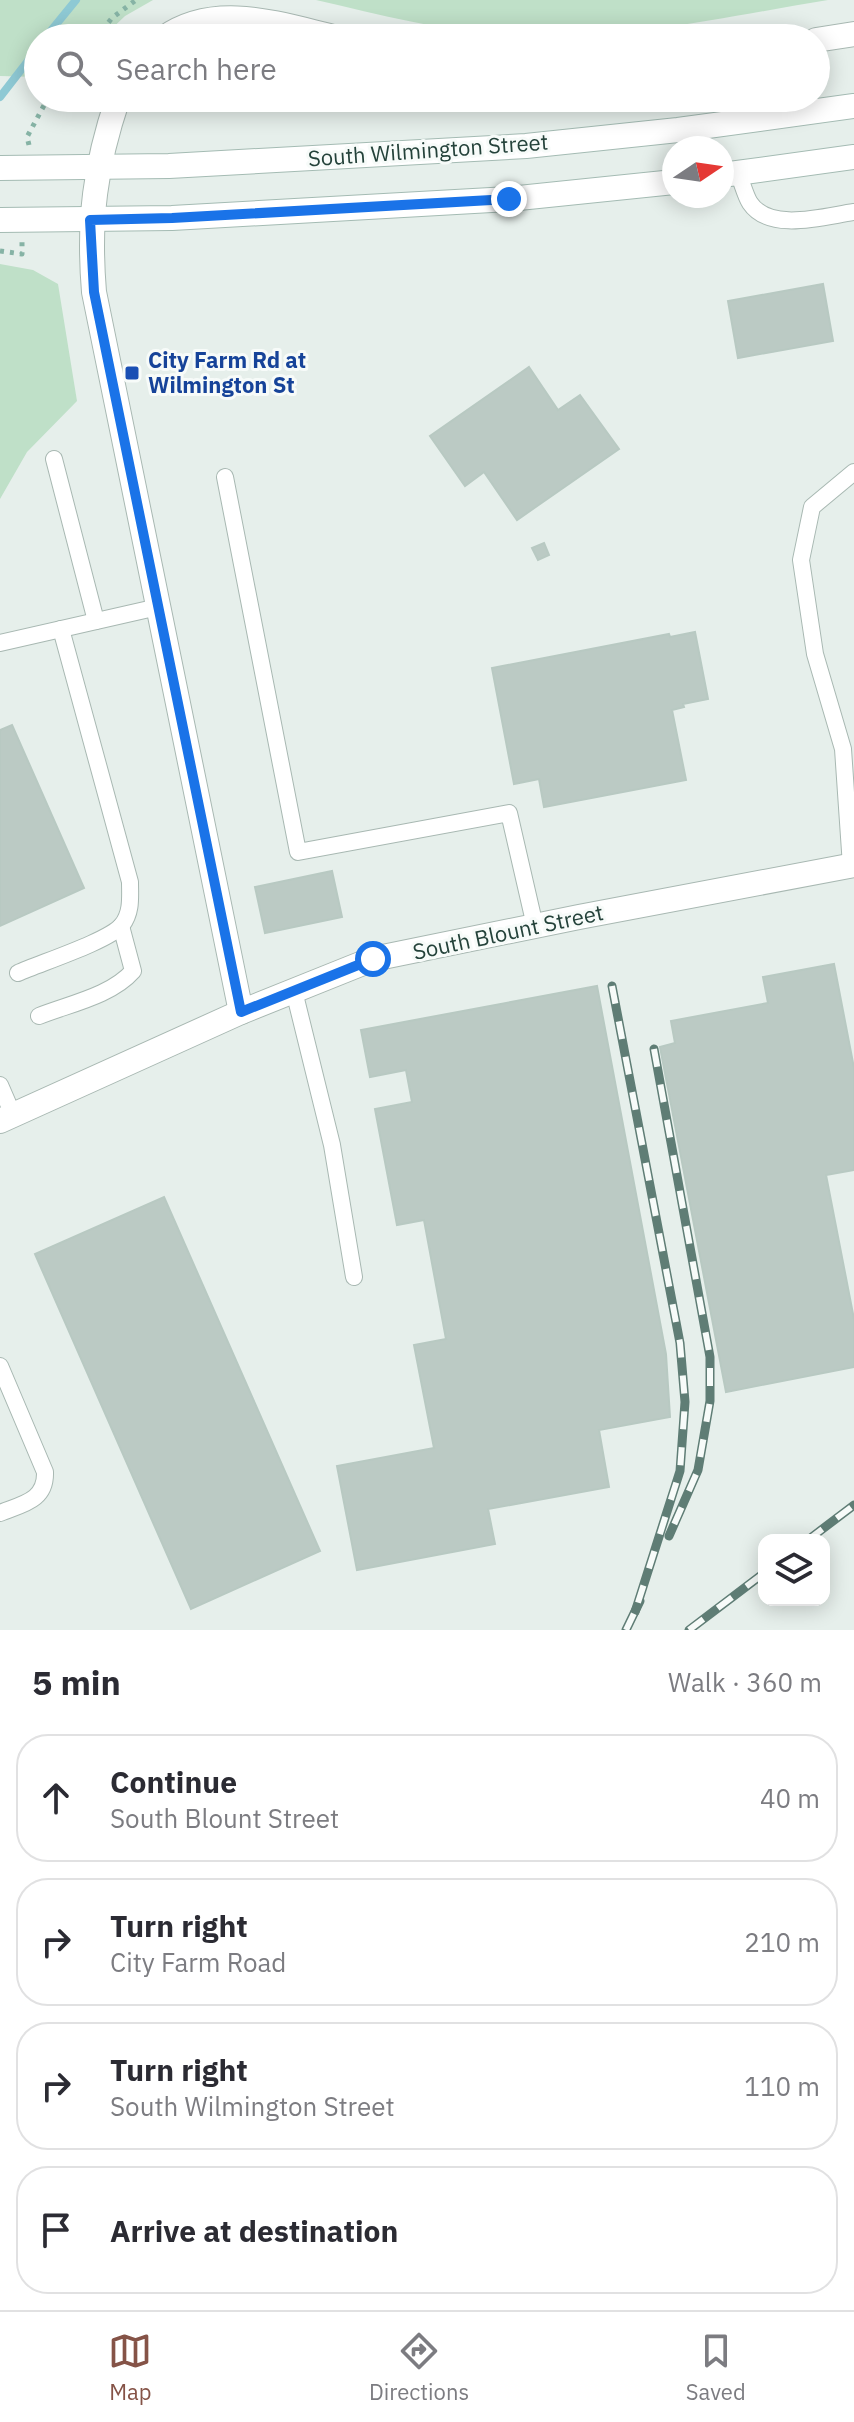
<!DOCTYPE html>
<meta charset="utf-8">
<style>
body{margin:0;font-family:"IBM Plex Sans",sans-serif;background:#f7f7f7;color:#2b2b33}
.controls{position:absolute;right:24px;bottom:24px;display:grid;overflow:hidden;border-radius:16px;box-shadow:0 4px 20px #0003}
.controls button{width:72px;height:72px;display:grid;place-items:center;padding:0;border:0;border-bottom:2px solid #e1e1e2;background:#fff;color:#2b2b33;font:40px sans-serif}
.compass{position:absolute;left:662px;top:136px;width:72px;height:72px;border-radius:50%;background:#fff;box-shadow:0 4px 20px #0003;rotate:77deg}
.stop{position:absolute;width:24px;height:24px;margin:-18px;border:6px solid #1a73e8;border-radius:50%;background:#fff}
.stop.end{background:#1a73e8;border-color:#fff;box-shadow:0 2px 8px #0008}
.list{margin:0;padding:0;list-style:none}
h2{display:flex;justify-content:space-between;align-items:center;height:104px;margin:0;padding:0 32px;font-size:34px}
h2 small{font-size:26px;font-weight:400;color:#7c7c81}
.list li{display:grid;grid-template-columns:52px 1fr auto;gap:24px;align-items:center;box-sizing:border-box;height:128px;margin:0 16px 16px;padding:0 16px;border:2px solid #e1e1e2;border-radius:32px}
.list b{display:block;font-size:30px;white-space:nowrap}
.list p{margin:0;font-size:26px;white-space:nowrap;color:#7c7c81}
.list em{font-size:26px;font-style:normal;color:#7c7c81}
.icon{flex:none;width:44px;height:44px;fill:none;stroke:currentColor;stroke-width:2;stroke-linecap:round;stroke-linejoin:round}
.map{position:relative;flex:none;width:854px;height:1630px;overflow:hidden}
.search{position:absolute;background:#fff;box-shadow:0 4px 20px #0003;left:24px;right:24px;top:24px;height:88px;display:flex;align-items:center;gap:20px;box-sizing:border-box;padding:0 28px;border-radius:44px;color:#7c7c81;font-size:30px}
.sheet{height:680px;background:#fff}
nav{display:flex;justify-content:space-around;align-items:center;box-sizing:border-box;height:112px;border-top:2px solid #e1e1e2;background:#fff;font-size:22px;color:#7c7c81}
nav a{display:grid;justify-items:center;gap:4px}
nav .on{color:#855347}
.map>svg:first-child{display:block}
</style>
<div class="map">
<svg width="854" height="1630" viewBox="0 0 854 1630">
<rect width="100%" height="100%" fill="#e6efeb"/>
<g fill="#bfe0c8">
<polygon points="0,0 153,0 125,16 102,38 38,38 38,77 0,76"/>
<path d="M316 0H828C729 16 626 40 526 37 454 34 385 16 316 0Z"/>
<polygon points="0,264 33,270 58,284 77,401 27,452 0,499"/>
</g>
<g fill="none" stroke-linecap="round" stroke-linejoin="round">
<g stroke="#8ec9d4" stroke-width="8">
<polyline points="45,38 76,0"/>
<polyline points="0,97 38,48"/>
</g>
</g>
<g fill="#bbcac4" stroke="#b8c9c2" stroke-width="2">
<polygon points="823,284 833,341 738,358 728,301"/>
<polygon points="529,367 558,410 580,395 619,449 517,520 484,472 465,486 430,436"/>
<polygon points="544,543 549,555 538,560 532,548"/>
<polygon points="695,632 708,699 683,704 684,707 672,710 686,780 544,807 539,779 514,784 492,668 669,634 670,637"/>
<polygon points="12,725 84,888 0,926 0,730"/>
<polygon points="332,871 342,917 265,933 255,887"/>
<polygon points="834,964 854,1068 854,1170 826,1175 854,1319 854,1367 726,1392 660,1047 675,1043 671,1021 768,1003 763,977"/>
<polygon points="597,986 666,1354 670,1417 599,1430 609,1487 488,1509 495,1544 357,1570 337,1466 434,1448 414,1345 446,1339 424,1220 397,1225 375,1109 412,1102 406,1070 370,1077 361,1030"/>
<polygon points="164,1197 320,1551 191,1609 35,1254"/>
</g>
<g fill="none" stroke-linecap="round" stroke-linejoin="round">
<defs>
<g id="service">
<path d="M738 173C742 182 745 195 750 203 770 233 825 216 854 212"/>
<polyline points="54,459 96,621"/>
<polyline points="225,477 298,852 509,813 535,926"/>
<polyline points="0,643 158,607"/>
<polyline points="851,866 843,749 815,654 801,560 812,507 854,472"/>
<path d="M18 973C40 963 109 941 122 925 132 912 130 897 130 882L61 629"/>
<polyline points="294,991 332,1145 354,1277"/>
<path d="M39 1016C69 1004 111 996 133 971L121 926"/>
<polyline points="0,1085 13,1115"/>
<path d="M0 1366 45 1472C46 1501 22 1504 0 1513"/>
</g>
<g id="minor">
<path d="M164 38C216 1 281 25 338 38"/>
<polyline points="816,40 854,34"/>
<path d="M118 98C95 166 88 220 94 292L241 1012"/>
<polyline points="0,1121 241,1012 373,959 579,917 854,865"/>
</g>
<g id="secondary">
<polyline points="0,168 169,166 526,146 678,130 854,106"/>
<polyline points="722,175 854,157"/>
<polyline points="0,220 172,218 509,199 674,182"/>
</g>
</defs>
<use href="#service" stroke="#a8b8b2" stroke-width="18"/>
<use href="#minor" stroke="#a8b8b2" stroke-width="26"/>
<use href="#secondary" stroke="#a4bbb3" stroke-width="26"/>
<g stroke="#86b3a5" stroke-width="5" stroke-dasharray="4 6" stroke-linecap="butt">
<polyline points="96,38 112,18 136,0"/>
<polyline points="29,145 27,137 48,98"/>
<polyline points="0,251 22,254 22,241"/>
</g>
<use href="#service" stroke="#fff" stroke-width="16"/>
<use href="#minor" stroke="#fff" stroke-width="24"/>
<use href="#secondary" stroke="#fff" stroke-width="24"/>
<defs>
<g id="rail">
<polyline points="612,986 680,1343 685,1402 680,1471 635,1612"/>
<polyline points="654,1049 710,1357 710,1401 698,1470 669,1536"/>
<polyline points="808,1540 854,1505"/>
<polyline points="626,1630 640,1601"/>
<polyline points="689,1630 764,1573"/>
</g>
</defs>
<use href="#rail" stroke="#5f7d75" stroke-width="9"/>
<use href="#rail" stroke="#f7fbf9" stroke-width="6" stroke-dasharray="18" stroke-linecap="butt"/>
</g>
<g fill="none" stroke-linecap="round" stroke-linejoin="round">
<polyline stroke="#1a73e8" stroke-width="10" points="373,959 241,1012 94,292 90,220 172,218 509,199"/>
</g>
<rect fill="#1a4fb4" stroke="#f7fbf9" stroke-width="3" x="124" y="365" width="16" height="16" rx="4"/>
<g text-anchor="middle" stroke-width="6" stroke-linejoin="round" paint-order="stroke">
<g font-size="22" fill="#24423a" stroke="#f7fbf9">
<text transform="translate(428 150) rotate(-4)" y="8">South Wilmington Street</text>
<text transform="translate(508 932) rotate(-12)" y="8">South Blount Street</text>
</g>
<g font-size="22" font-weight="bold" fill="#164399" stroke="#f7fbf9" text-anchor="start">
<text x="148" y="368">City Farm Rd at<tspan x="148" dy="25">Wilmington St</tspan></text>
</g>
</g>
</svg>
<div class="controls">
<button><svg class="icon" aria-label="layers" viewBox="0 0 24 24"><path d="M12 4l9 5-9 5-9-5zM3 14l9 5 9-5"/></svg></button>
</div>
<svg class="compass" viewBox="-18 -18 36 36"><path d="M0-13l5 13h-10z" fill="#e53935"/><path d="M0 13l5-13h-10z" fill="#7c7c81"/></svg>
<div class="stop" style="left:373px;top:959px"></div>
<div class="stop end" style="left:509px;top:199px"></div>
<div class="search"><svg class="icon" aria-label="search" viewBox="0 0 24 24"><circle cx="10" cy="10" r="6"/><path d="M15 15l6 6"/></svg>Search here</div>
</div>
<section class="sheet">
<h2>5 min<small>Walk · 360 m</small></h2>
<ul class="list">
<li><svg class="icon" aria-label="ahead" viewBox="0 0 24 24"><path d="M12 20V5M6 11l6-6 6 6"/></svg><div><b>Continue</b><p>South Blount Street</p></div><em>40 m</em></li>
<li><svg class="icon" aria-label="right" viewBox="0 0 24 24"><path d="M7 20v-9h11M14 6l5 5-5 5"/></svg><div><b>Turn right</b><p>City Farm Road</p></div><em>210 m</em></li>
<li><svg class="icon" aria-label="right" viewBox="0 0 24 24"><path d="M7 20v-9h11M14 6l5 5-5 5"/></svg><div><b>Turn right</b><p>South Wilmington Street</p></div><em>110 m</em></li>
<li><svg class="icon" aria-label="arrive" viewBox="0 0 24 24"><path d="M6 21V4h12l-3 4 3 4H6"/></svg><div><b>Arrive at destination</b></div></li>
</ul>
</section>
<nav>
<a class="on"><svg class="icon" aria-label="map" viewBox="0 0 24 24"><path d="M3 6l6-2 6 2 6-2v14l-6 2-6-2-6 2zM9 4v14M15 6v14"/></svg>Map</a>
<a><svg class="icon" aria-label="directions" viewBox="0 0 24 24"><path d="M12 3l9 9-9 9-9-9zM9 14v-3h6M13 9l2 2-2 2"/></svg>Directions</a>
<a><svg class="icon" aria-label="saved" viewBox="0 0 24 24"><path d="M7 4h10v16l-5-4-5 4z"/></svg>Saved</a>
</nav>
